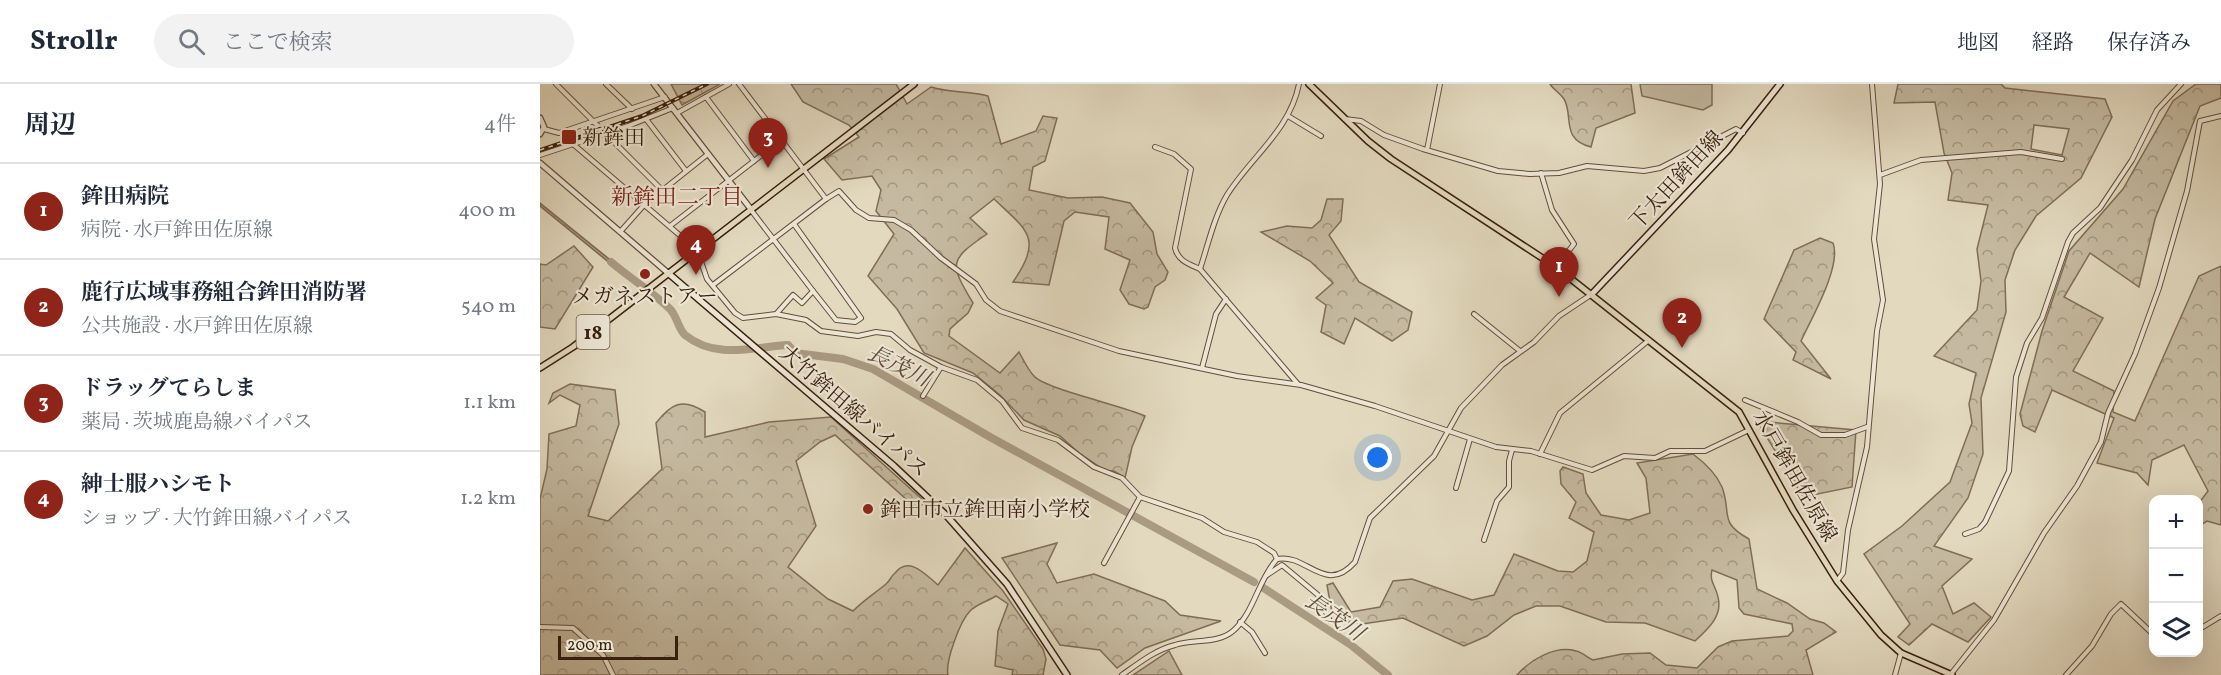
<!DOCTYPE html>
<html lang="ja">
<meta charset="utf-8">
<style>
body{margin:0;font-family:Vollkorn,"Noto Serif JP",serif;background:#f2f2f3;color:#1f2937}
.controls{position:absolute;right:18px;bottom:18px;display:grid;overflow:hidden;border-radius:12px;box-shadow:0 6px 24px #0002}
.controls button{width:54px;height:54px;display:grid;place-items:center;padding:0;border:0;border-bottom:2px solid #e0e1e3;background:#fff;color:#1f2937;font:30px sans-serif}
.scale{position:absolute;left:18px;bottom:15px;width:120px;box-sizing:border-box;padding-left:6px;border:3px solid #3a200d;border-top:0;font-size:16px;line-height:21px;white-space:nowrap;color:#3a200d;-webkit-text-stroke:4px #ece6d5;paint-order:stroke}
.you{position:absolute;left:838px;top:374px;width:21px;height:21px;margin:-15px;border:4px solid #fff;border-radius:50%;background:#1a73e8;box-shadow:0 0 0 9px #1a73e833}
.badge{display:grid;place-items:center;width:39px;height:39px;border-radius:50%;background:#8f2418;color:#fff;font-size:20px;font-weight:700}
.pin{position:absolute;translate:-50% -50px;filter:drop-shadow(0 2px 3px #0008)}
.pin::after{content:'';position:absolute;top:32px;width:21px;height:18px;background:inherit;clip-path:polygon(0 0,100% 0,50% 100%)}
.list{margin:0;padding:0;list-style:none}
h2{display:flex;justify-content:space-between;align-items:center;height:78px;margin:0;padding:0 24px;font-size:26px}
h2 small{font-size:20px;font-weight:400;color:#747a83}
.list li{display:grid;grid-template-columns:39px 1fr auto;gap:18px;align-items:center;box-sizing:border-box;height:96px;padding:0 24px;border-top:2px solid #e0e1e3}
.list b{display:block;font-size:22px;white-space:nowrap}
.list p{margin:0;font-size:20px;white-space:nowrap;color:#747a83}
.list em{font-size:20px;font-style:normal;color:#747a83}
.icon{flex:none;width:33px;height:33px;fill:none;stroke:currentColor;stroke-width:2;stroke-linecap:round;stroke-linejoin:round}
.map{position:relative;flex:none;width:1681px;height:591px;overflow:hidden}
header{display:flex;align-items:center;gap:36px;box-sizing:border-box;height:84px;padding:0 30px;background:#fff;border-bottom:2px solid #e0e1e3}
header strong{font-size:28px}
nav{display:flex;gap:33px;margin-inline-start:auto;font-size:21px}
.search{width:420px;height:54px;background:#f2f2f3;display:flex;align-items:center;gap:15px;box-sizing:border-box;padding:0 21px;border-radius:33px;color:#747a83;font-size:22px}
main{display:flex}
aside{flex:1;background:#fff}
.map>svg:first-child{display:block}
</style>
<header>
<strong>Strollr</strong>
<div class="search"><svg class="icon" aria-label="search" viewBox="0 0 24 24"><circle cx="10" cy="10" r="6"/><path d="M15 15l6 6"/></svg>ここで検索</div>
<nav><a>地図</a><a>経路</a><a>保存済み</a></nav>
</header>
<main>
<aside>
<h2>周辺<small>4件</small></h2>
<ul class="list">
<li><span class="badge">1</span><div><b>鉾田病院</b><p>病院 · 水戸鉾田佐原線</p></div><em>400 m</em></li>
<li><span class="badge">2</span><div><b>鹿行広域事務組合鉾田消防署</b><p>公共施設 · 水戸鉾田佐原線</p></div><em>540 m</em></li>
<li><span class="badge">3</span><div><b>ドラッグてらしま</b><p>薬局 · 茨城鹿島線バイパス</p></div><em>1.1 km</em></li>
<li><span class="badge">4</span><div><b>紳士服ハシモト</b><p>ショップ · 大竹鉾田線バイパス</p></div><em>1.2 km</em></li>
</ul>
</aside>
<div class="map">
<svg width="1681" height="591" viewBox="0 0 1681 591">
<defs>
<pattern id="forest-crowns" width="20" height="18" patternUnits="userSpaceOnUse" patternTransform="scale(1.5)"><rect width="20" height="18" fill="#c5baa1"/><path d="M2 6a3 3 0 1 1 6 0M12 15a3 3 0 1 1 6 0" fill="none" stroke="#a19782"/></pattern>
<pattern id="water-ripples" width="26" height="14" patternUnits="userSpaceOnUse" patternTransform="scale(1.5)"><rect width="26" height="14" fill="#a99a82"/><path d="M2 4q2-2 4 0t4 0M15 11q2-2 4 0t4 0" fill="none" stroke="#8b7d69"/></pattern>
</defs>
<rect width="100%" height="100%" fill="#e2d9bf"/>
<filter id="stains"><feTurbulence type="fractalNoise" baseFrequency=".00333" numOctaves="4"/><feColorMatrix values="0 0 0 0 .2 0 0 0 0 .09 0 0 0 0 .02 0 0 0 .5 -.17"/></filter>
<radialGradient id="worn" r=".72"><stop offset=".6" stop-color="#630" stop-opacity="0"/><stop offset="1" stop-color="#630" stop-opacity=".3"/></radialGradient>
<g fill="url(#forest-crowns)" stroke="#806d57" stroke-width="1.5" fill-rule="evenodd">
<polygon points="131,0 180,0 142,21"/>
<path d="M251 0H356L367 20 391 3C410 9 429 7 448 12L461 60 496 47 503 32 517 34 505 77 493 83 489 106 528 114 562 113 590 119 613 148 617 170 628 188 625 196 615 203 608 223 604 225 589 220 580 206 590 176 565 165 569 133 535 128 524 137 509 201 473 198C503 154 488 147 454 115L430 134 447 150C409 176 409 179 433 219L428 229 410 245 409 252 460 289 479 268C483 275 488 286 494 292 505 305 584 322 605 332L592 363 585 394 574 387H566L539 369 520 352 484 336 460 311 433 289 384 269 357 225 328 192 354 150 336 127 341 106 332 92 302 96 284 75 319 53 309 41 263 18Z"/>
<path d="M1010 0H1091L1095 29 1056 44 1051 63C1020 55 1034 32 1024 15 1020 9 1014 6 1010 0Z"/>
<path d="M1358 0H1461L1465 4 1565 15 1572 33 1541 94 1496 132 1475 166 1465 196 1466 228 1441 314 1443 370 1428 414 1394 462 1432 475 1402 502 1413 530 1434 519 1451 533 1428 558 1392 540 1369 561 1358 553 1370 540 1324 470 1362 442 1410 398 1432 339 1429 320 1436 289 1394 272 1437 226 1441 197 1437 165 1448 121 1408 116 1412 89 1404 69 1395 18 1354 19ZM1494 41 1529 45 1522 71 1491 65Z"/>
<polygon points="1656,0 1681,0 1681,14 1660,22 1615,135 1599,203 1550,169 1524,213 1563,234 1533,287 1574,307 1573,328 1595,337 1659,192 1681,182 1681,441 1667,437 1659,442 1659,419 1668,407 1644,361 1612,376 1608,401 1597,389 1557,379 1574,334 1512,306 1495,348 1483,342 1480,330 1502,247 1529,167 1583,105 1633,17"/>
<polygon points="787,115 803,115 801,137 789,151 819,198 872,228 868,246 852,257 815,234 804,260 781,248 786,221 776,214 793,199 770,177 721,148 747,142 772,144 781,136"/>
<path d="M1280 154 1293 159C1302 182 1271 235 1261 257L1291 295 1253 276 1256 268 1224 235 1254 166Z"/>
<polygon points="34,162 53,183 15,245 0,243 0,180 6,181"/>
<path d="M30 300 75 306 79 340 48 432 68 437 122 385 116 339C131 320 142 313 165 328V353L229 338 291 333 385 418 377 425 295 351 280 358 256 377 276 442 248 483 288 515 313 527C325 515 334 510 346 500 350 497 351 492 355 489 369 471 386 491 398 501L425 464 463 507 503 565 506 575 503 591H472L473 586 455 582 458 547 468 520 456 512C448 517 435 521 430 527 420 537 405 578 408 591H0V415L7 385 9 350 36 342 40 321 20 311 9 319 13 309Z"/>
<polygon points="1217,337 1316,346 1312,403 1263,413"/>
<path d="M1153 370C1165 379 1176 389 1182 403 1192 430 1178 438 1209 455L1217 505 1247 519 1270 535 1284 539 1296 548 1266 566 1273 591H977C990 576 1015 561 1036 567 1042 568 1048 574 1053 576L1082 570 1110 569 1126 581 1157 584 1178 563 1192 557 1248 552 1253 547 1252 540 1204 530 1199 524 1197 496 1172 486C1169 498 1176 502 1178 513 1183 532 1168 545 1155 557L1105 539 1066 538 1020 522H996L974 531 947 552 924 562 863 534 822 540 800 537 792 529 787 501 793 499 811 528 840 523 853 497 872 495 932 516 954 511 974 470 1018 487 1033 488 1047 477 1054 448 1029 434 1036 418 1021 400 1020 387 1023 383 1043 390 1046 409 1061 431 1089 436 1110 429 1106 394 1097 379Z"/>
<polygon points="517,459 507,480 517,499 554,490 625,517 640,531 681,537 605,564 577,584 560,566 520,561 462,474"/>
<polygon points="629,567 642,591 593,591"/>
</g>
<polygon fill="#c5baa1" stroke="#806d57" stroke-width="1.5" points="1100,0 1172,0 1172,21 1163,26 1102,12"/>
<polygon fill="url(#water-ripples)" stroke="#7d6953" stroke-width="1.5" points="0,119 79,183 77,185 0,122"/>
<g fill="none" stroke-linecap="round" stroke-linejoin="round">
<g stroke="#a99a82" stroke-width="8">
<path d="M71 178C90 194 112 208 129 224 137 231 138 245 145 251 176 276 213 263 248 261L255 269 303 275 333 285 450 353 714 498"/>
<polyline points="722,503 811,561 848,591"/>
</g>
<defs>
<g id="minor">
<polyline points="16,0 122,106"/>
<polyline points="66,0 92,25"/>
<polyline points="166,13 214,77"/>
<polyline points="137,29 189,0"/>
<polyline points="748,32 781,52"/>
<polyline points="106,35 146,87"/>
<polyline points="805,35 821,37 844,51 883,65 958,87 990,90 1019,89 1047,82 1104,87 1120,84 1196,45 1203,49"/>
<polyline points="4,45 19,49 125,13"/>
<polyline points="33,60 157,166 167,195 195,229 203,234 236,230 266,236 281,247 318,252 336,248 351,250 370,266 401,283 437,296 462,317 482,344 518,356 554,383 582,394 600,413 662,434 684,448 717,458 734,469 737,475"/>
<path d="M615 63 634 70 651 85 635 164C638 177 649 180 660 185L757 299"/>
<polyline points="887,66 900,0"/>
<polyline points="0,71 88,42 133,24"/>
<polyline points="1001,89 1012,126 1034,160 1016,183"/>
<polyline points="1340,91 1381,76 1481,68 1522,75"/>
<polyline points="286,115 299,107 316,126 329,134 354,136 371,146 401,174 436,200 446,216 460,227 579,267 697,292 761,301 835,322 956,363 991,367 1052,386 1084,372 1115,374 1130,367 1165,367 1209,346"/>
<polyline points="211,126 273,207 262,219 253,211 237,229"/>
<polyline points="254,140 321,234 315,238 296,236 273,207"/>
<polyline points="130,142 241,56"/>
<polyline points="80,148 104,121 168,70"/>
<path d="M660 185C668 161 674 133 687 111 711 73 750 46 759 0"/>
<polyline points="173,201 286,115 199,0"/>
<polyline points="934,230 980,267"/>
<polyline points="662,284 676,230 686,215"/>
<polyline points="383,312 401,283"/>
<polyline points="1205,316 1258,338 1281,351 1305,351 1327,343"/>
<polyline points="1000,370 1020,329 1109,256"/>
<polyline points="916,404 930,355"/>
<polyline points="1425,450 1439,445 1445,438 1469,387 1476,293 1487,259 1502,234 1528,158 1533,149 1560,124 1592,76 1617,26 1641,0"/>
<polyline points="944,456 957,417 969,403 969,377 972,366"/>
<polyline points="564,479 600,413"/>
<polyline points="727,491 742,481 778,511 790,537"/>
<polyline points="1297,497 1303,489 1308,446 1327,363 1337,247 1343,216 1334,155 1340,100 1332,0"/>
<polyline points="700,538 712,548 725,569"/>
<polyline points="0,543 33,544 63,571 73,591"/>
<polyline points="1658,546 1681,532"/>
<polyline points="1411,590 1454,536 1504,449 1537,402 1561,358 1568,329 1595,270 1619,204 1647,107 1660,37 1681,32"/>
<path d="M582 591C599 579 615 566 635 561 653 555 678 560 693 547 714 529 718 496 737 475 767 469 785 512 815 478L830 434 894 372 921 324 962 281 994 258 1019 232 1052 210"/>
<polyline points="1355,591 1361,569"/>
<polyline points="1526,591 1552,562 1571,530 1581,520 1614,551"/>
</g>
<g id="tertiary">
<polyline points="114,0 210,124"/>
<polyline points="0,34 4,43 0,50"/>
<polyline points="0,79 128,189"/>
</g>
<g id="secondary">
<polyline points="128,189 354,382 406,431 467,500 527,591"/>
<polyline points="1052,210 1188,66 1240,0"/>
</g>
<g id="primary">
<polyline points="769,0 828,57 851,75 1016,183 1199,328 1253,426 1297,497 1341,551 1361,569 1412,591"/>
<polyline points="0,284 33,263 374,0"/>
</g>
</defs>
<use href="#minor" stroke="#644e3a" stroke-width="6"/>
<use href="#tertiary" stroke="#644e3a" stroke-width="7"/>
<use href="#secondary" stroke="#3a200d" stroke-width="8"/>
<use href="#primary" stroke="#3a200d" stroke-width="8"/>
<use href="#minor" stroke="#ece6d5" stroke-width="4"/>
<use href="#tertiary" stroke="#ece6d5" stroke-width="4.5"/>
<use href="#secondary" stroke="#ece6d5" stroke-width="5"/>
<use href="#primary" stroke="#e2d9bf" stroke-width="5"/>
<defs>
<polyline id="rail" points="0,66 102,32 167,0"/>
</defs>
<use href="#rail" stroke="#3a200d" stroke-width="4"/>
<use href="#rail" stroke="#ece6d5" stroke-width="1.5" stroke-dasharray="4.5" stroke-linecap="butt"/>
</g>
<g fill="#8f2418" stroke="#ece6d5" stroke-width="2">
<rect x="21" y="45" width="16" height="16" rx="3"/>
<circle cx="105" cy="190" r="6"/>
<circle cx="328" cy="425" r="6"/>
</g>
<g text-anchor="middle" stroke-width="4.5" stroke-linejoin="round" paint-order="stroke">
<rect fill="#ece6d5" stroke="#6f5b49" stroke-width="1.5" x="36.5" y="231" width="33" height="34" rx="4.5"/>
<g font-size="20" font-weight="bold" fill="#3a200d">
<text x="53" y="255">18</text>
</g>
<g font-size="21" fill="#3a200d" stroke="#ece6d5" text-anchor="start">
<text x="42" y="60">新鉾田</text>
<text x="105" y="219" text-anchor="middle">メガネストアー</text>
<text x="340" y="432">鉾田市立鉾田南小学校</text>
</g>
<g font-size="21" fill="#3a200d" stroke="#ece6d5">
<text transform="translate(1136 96) rotate(-47)" y="7">下太田鉾田線</text>
<text transform="translate(314 327) rotate(41)" y="7">大竹鉾田線バイパス</text>
<text transform="translate(1255 392) rotate(60)" y="7">水戸鉾田佐原線</text>
</g>
<g font-size="22" fill="#7a1f14" stroke="#ece6d5">
<text x="137" y="120">新鉾田二丁目</text>
</g>
<g font-size="22" font-style="italic" fill="#614b36" stroke="#ece6d5">
<text transform="translate(359 281) rotate(26)" y="8">長茂川</text>
<text transform="translate(795 532) rotate(35)" y="8">長茂川</text>
</g>
</g>
<rect width="100%" height="100%" filter="url(#stains)"/>
<rect width="100%" height="100%" fill="url(#worn)"/>
</svg>
<div class="controls">
<button>+</button>
<button>−</button>
<button><svg class="icon" aria-label="layers" viewBox="0 0 24 24"><path d="M12 4l9 5-9 5-9-5zM3 14l9 5 9-5"/></svg></button>
</div>
<div class="scale">200 m</div>
<div class="you"></div>
<div class="pin badge" style="left:1019px;top:213px">1</div>
<div class="pin badge" style="left:1142px;top:264px">2</div>
<div class="pin badge" style="left:228px;top:84px">3</div>
<div class="pin badge" style="left:156px;top:191px">4</div>
</div>
</main>
